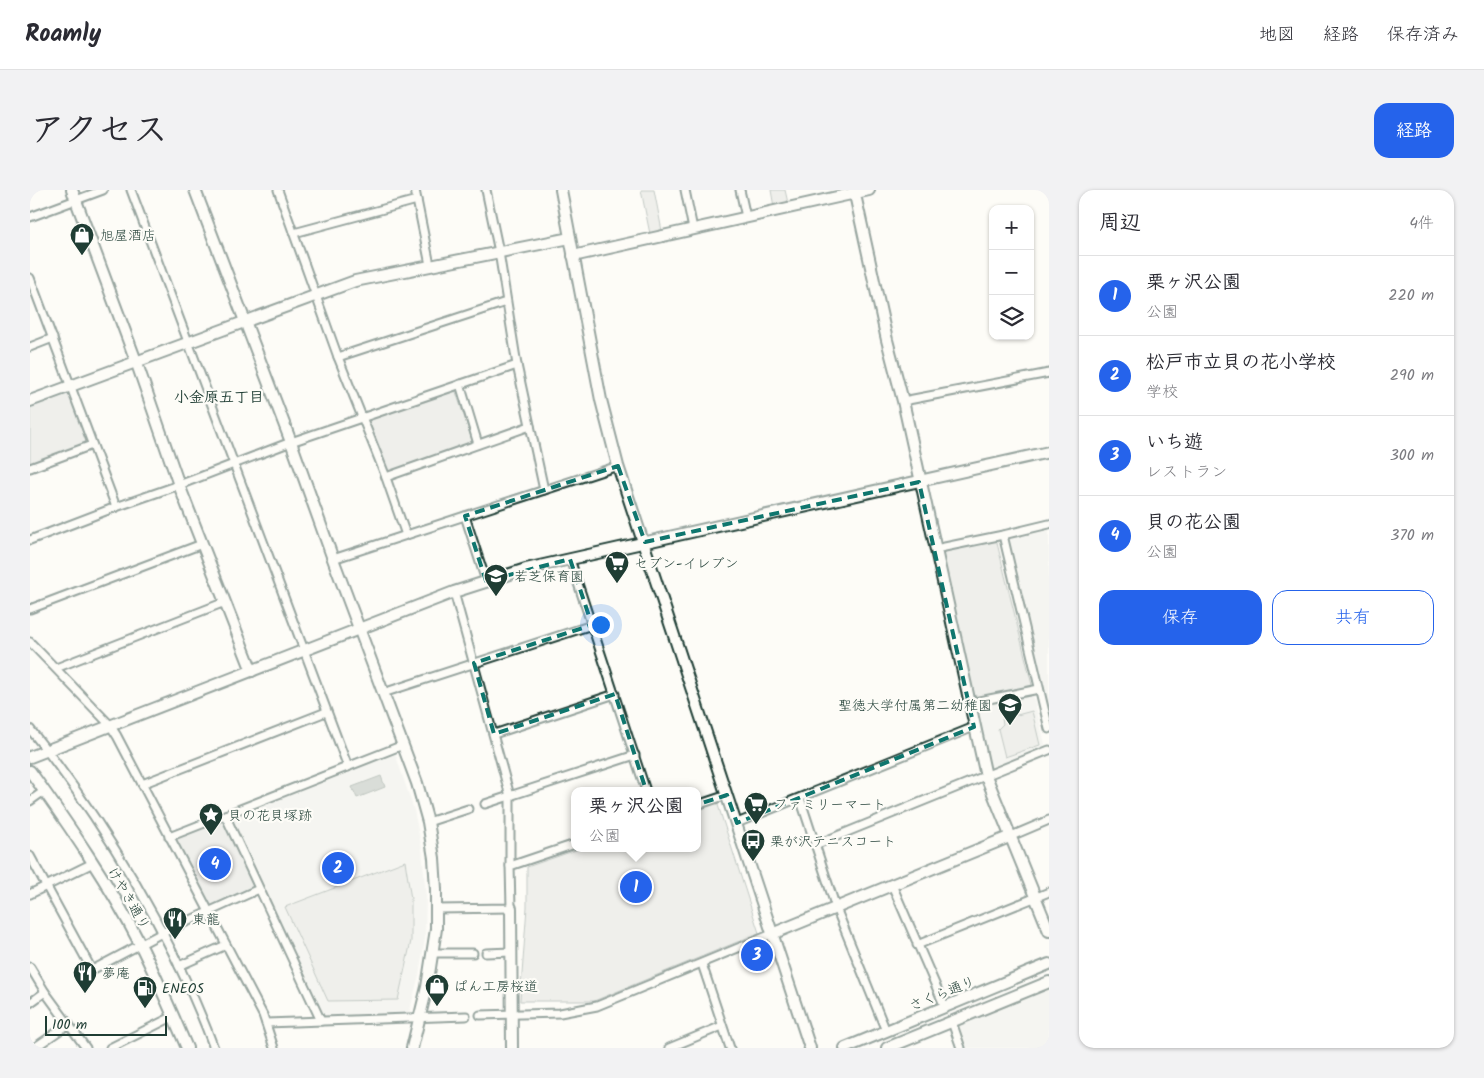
<!DOCTYPE html>
<html lang="ja">
<meta charset="utf-8">
<style>
body{margin:0;font-family:Kalam,"Klee One",sans-serif;background:#f2f2f3;color:#2b2b33}
.controls{position:absolute;right:15px;top:15px;display:grid;overflow:hidden;border-radius:10px;box-shadow:0 1px 4px #0004}
.controls button{width:45px;height:45px;display:grid;place-items:center;padding:0;border:0;border-bottom:1px solid #e1e1e2;background:#fff;color:#2b2b33;font:25px sans-serif}
.scale{position:absolute;left:15px;bottom:12px;width:122px;box-sizing:border-box;padding-left:5px;border:2px solid #1f3d34;border-top:0;font-size:14px;line-height:18px;white-space:nowrap;color:#1f3d34;-webkit-text-stroke:4px #fdfcf7;paint-order:stroke}
.you{position:absolute;left:570px;top:434px;width:18px;height:18px;margin:-12px;border:4px solid #fff;border-radius:50%;background:#1a73e8;box-shadow:0 0 0 8px #1a73e833}
.badge{display:grid;place-items:center;width:32px;height:32px;border-radius:50%;background:#2563eb;color:#fff;font-size:16px;font-weight:700}
.pin{position:absolute;translate:-50% -50%;border:2px solid #fff;box-shadow:0 1px 5px #0006}
.popup{position:absolute;left:541px;top:597px;width:130px;height:65px;box-sizing:border-box;display:grid;place-content:center;border-radius:10px;background:#fff;filter:drop-shadow(0 1px 4px #0005);font-size:16px;white-space:nowrap;color:#7c7c81}
.popup b{font-size:19px;color:#2b2b33}
.popup::after{content:'';position:absolute;left:50%;top:100%;margin-left:-10px;border:10px solid transparent;border-top-color:#fff}
.list{margin:0;padding:0;list-style:none}
h2{display:flex;justify-content:space-between;align-items:center;height:65px;margin:0;padding:0 20px;font-size:21px}
h2 small{font-size:16px;font-weight:400;color:#7c7c81}
.list li{display:grid;grid-template-columns:32px 1fr auto;gap:15px;align-items:center;box-sizing:border-box;height:80px;padding:0 20px;border-top:1px solid #e1e1e2}
.list b{display:block;font-size:19px;white-space:nowrap}
.list p{margin:0;font-size:16px;white-space:nowrap;color:#7c7c81}
.list em{font-size:16px;font-style:normal;color:#7c7c81}
.actions{display:flex;gap:10px;padding:15px 20px}
.actions a{flex:1;padding:11px 0;border:1px solid #2563eb;border-radius:15px;text-align:center;font-size:18px;color:#2563eb}
.actions .main{background:#2563eb;color:#fff}
.icon{flex:none;width:28px;height:28px;fill:none;stroke:currentColor;stroke-width:2;stroke-linecap:round;stroke-linejoin:round}
.map{position:relative;flex:none;width:1019px;height:858px;overflow:hidden;border-radius:15px}
header{display:flex;align-items:center;gap:30px;box-sizing:border-box;height:70px;padding:0 25px;background:#fff;border-bottom:1px solid #e1e1e2}
header strong{font-size:24px}
nav{display:flex;gap:28px;margin-inline-start:auto;font-size:18px}
.intro{display:flex;align-items:center;justify-content:space-between;box-sizing:border-box;height:120px;padding:0 30px}
h1{margin:0;font-size:35px}
.button{padding:12px 22px;border-radius:15px;background:#2563eb;color:#fff;font-size:18px;font-weight:700}
main{display:flex;gap:30px;padding:0 30px}
aside{flex:1;background:#fff;border-radius:15px;box-shadow:0 1px 4px #0004}
.map>svg:first-child{display:block}
</style>
<header>
<strong>Roamly</strong>
<nav><a>地図</a><a>経路</a><a>保存済み</a></nav>
</header>
<div class="intro"><h1>アクセス</h1><a class="button">経路</a></div>
<main>
<div class="map">
<svg width="1019" height="858" viewBox="0 0 1019 858">
<rect width="100%" height="100%" fill="#fdfcf7"/>
<filter id="ink" filterUnits="userSpaceOnUse"><feTurbulence type="fractalNoise" baseFrequency=".02" numOctaves="2"/><feDisplacementMap in="SourceGraphic" scale="10" xChannelSelector="R" yChannelSelector="G"/><feConvolveMatrix kernelMatrix="1 2 1 2 8 2 1 2 1" color-interpolation-filters="sRGB"/></filter>
<g filter="url(#ink)">
<g fill="#eceee9">
<polygon points="1019,338 1019,523 979,351 980,346"/>
<polygon points="1000,503 1003,504 1015,554 1012,558 963,579 958,577 945,518 948,514"/>
<polygon points="365,563 384,620 392,659 396,707 395,749 389,785 379,824 295,827 291,825 200,629 201,626"/>
<polygon points="1019,799 1019,858 935,858 927,837"/>
</g>
<g fill="#dde0db" stroke="#7e8e88">
<polygon points="611,0 624,0 632,41 620,44"/>
<polygon points="741,0 755,0 758,13 744,17"/>
<polygon points="424,196 443,253 377,276 354,282 334,228"/>
<polygon points="36,202 39,203 57,250 55,254 0,275 0,216"/>
<polygon points="966,349 1002,495 1000,498 946,509 942,507 910,365 913,361"/>
<polygon points="1002,521 1010,555 975,567 968,539 973,534 972,529"/>
<polygon points="687,612 729,743 564,811 490,811 497,717 497,677 552,658 667,658 667,619"/>
<polygon points="190,630 193,631 223,695 222,698 182,717 179,716 145,652 147,648"/>
<polygon points="375,671 381,709 381,751 368,810 298,811 255,717"/>
</g>
<polygon fill="#aeb8b1" stroke="#75877f" points="351,586 355,597 327,608 322,597"/>
<g fill="none" stroke-linecap="round" stroke-linejoin="round">
<defs>
<g id="street">
<polyline points="101,0 318,577"/>
<polyline points="248,0 308,167 354,282 376,345"/>
<polyline points="385,0 400,75"/>
<polyline points="456,0 469,62 487,175 514,300"/>
<polyline points="655,0 663,39"/>
<polyline points="710,0 716,27"/>
<polyline points="0,27 73,0"/>
<polyline points="264,43 387,10"/>
<polyline points="0,88 86,317"/>
<polyline points="0,157 23,148"/>
<polyline points="308,167 476,112"/>
<polyline points="430,194 448,254"/>
<polyline points="873,211 1019,183"/>
<polyline points="0,278 62,255"/>
<polyline points="356,287 500,236"/>
<polyline points="435,326 456,391"/>
<polyline points="973,345 1019,334"/>
<polyline points="0,350 86,317 149,295 261,252 487,175"/>
<polyline points="905,359 973,345 1019,539"/>
<polyline points="303,369 588,276"/>
<polyline points="540,369 616,601"/>
<polyline points="424,402 480,606 480,676"/>
<polyline points="0,419 172,354"/>
<polyline points="0,452 80,535 87,546 233,825 244,858"/>
<polyline points="26,478 195,412"/>
<polyline points="353,503 562,435"/>
<polyline points="939,513 1009,499"/>
<path d="M0 539C75 633 142 745 184 858"/>
<polyline points="464,544 585,504"/>
<polyline points="112,594 296,522"/>
<polyline points="770,608 806,718 856,841"/>
<polyline points="0,611 14,601"/>
<polyline points="455,614 605,565"/>
<polyline points="667,615 697,605"/>
<polyline points="195,625 291,831"/>
<polyline points="398,632 438,619"/>
<polyline points="707,633 944,537"/>
<polyline points="139,647 373,555"/>
<polyline points="979,647 1019,630"/>
<polyline points="785,655 1019,560"/>
<polyline points="0,666 62,780 132,743 229,699"/>
<polyline points="862,695 915,817"/>
<polyline points="0,704 63,673"/>
<polyline points="407,719 481,718 480,676 545,654"/>
<polyline points="887,755 1019,702"/>
<polyline points="403,763 443,763"/>
<polyline points="456,763 481,762"/>
<polyline points="672,774 700,858"/>
<polyline points="149,776 196,755"/>
<polyline points="0,777 15,802 56,858"/>
<polyline points="0,813 15,802"/>
<polyline points="450,825 530,823 567,816 742,744"/>
<polyline points="922,832 931,858"/>
<polyline points="236,833 436,826"/>
<polyline points="4,858 39,834"/>
<polyline points="80,858 144,826"/>
<polyline points="639,858 692,836"/>
</g>
<g id="secondary">
<polyline points="42,0 106,171 149,295 222,481"/>
<polyline points="165,0 261,252 303,369 387,593 398,632 404,668 406,699 406,739 397,797 382,858"/>
<polyline points="531,0 571,210 588,276 780,858"/>
<polyline points="824,0 857,150 873,211 956,586 1019,741"/>
<polyline points="543,66 839,0"/>
<polyline points="0,211 325,91 540,48"/>
<polyline points="0,567 424,402 496,379 1019,262"/>
<path d="M0 581C40 637 79 693 110 754 127 788 142 823 157 858"/>
<polyline points="481,718 482,858"/>
<polyline points="742,744 979,647"/>
<polyline points="815,858 1019,774"/>
<polyline points="857,858 1019,792"/>
</g>
</defs>
<use href="#street" stroke="#1f3d34" stroke-width="11"/>
<use href="#secondary" stroke="#1f3d34" stroke-width="14"/>
<use href="#street" stroke="#fdfcf7" stroke-width="7"/>
<use href="#secondary" stroke="#fdfcf7" stroke-width="10"/>
</g>
</g>
<path d="M0 0H1019V858H0ZM588 276 615 352 889 292 944 537 707 633 697 605 625 628 585 504 464 544 444 473 562 435 540 369 456 391 435 326Z" fill="#fdfcf7" fill-opacity=".55" fill-rule="evenodd"/>
<path fill="none" stroke="#0f766e" stroke-width="4" stroke-dasharray="10 6" stroke-linejoin="round" d="M588 276 615 352 889 292 944 537 707 633 697 605 625 628 585 504 464 544 444 473 562 435 540 369 456 391 435 326Z"/>
<defs>
<symbol id="shop-pin" viewBox="-11 -11 22 30"><path d="M0 17L-7.5 6A9.5 9.5 0 1 1 7.5 6Z" fill="#1f3d34" stroke="#fdfcf7"/><path d="M-5-2.5h2.3a2.7 3.5 0 0 1 5.4 0H5L5.5 6h-11ZM-1.5-2.5h3a1.5 2.3 0 0 0-3 0Z" fill="#fff"/></symbol>
<symbol id="supermarket-pin" viewBox="-11 -11 22 30"><path d="M0 17L-7.5 6A9.5 9.5 0 1 1 7.5 6Z" fill="#1f3d34" stroke="#fdfcf7"/><path d="M-6-5.5h2.5l.6 2H6L4.5 2H-2.5L-4.4-4H-6ZM-1.5 3.2a1.3 1.3 0 1 0 .1 0ZM3 3.2a1.3 1.3 0 1 0 .1 0Z" fill="#fff"/></symbol>
<symbol id="school-pin" viewBox="-11 -11 22 30"><path d="M0 17L-7.5 6A9.5 9.5 0 1 1 7.5 6Z" fill="#1f3d34" stroke="#fdfcf7"/><path d="M0-5L7-2L0 1L-7-2ZM-4 1L0 2.5L4 1V4Q0 6-4 4Z" fill="#fff"/></symbol>
<symbol id="sight-pin" viewBox="-11 -11 22 30"><path d="M0 17L-7.5 6A9.5 9.5 0 1 1 7.5 6Z" fill="#1f3d34" stroke="#fdfcf7"/><path d="M0-6L1.8-2.2L6-1.7L2.9 1.2L3.7 5.4L0 3.3L-3.7 5.4L-2.9 1.2L-6-1.7L-1.8-2.2Z" fill="#fff"/></symbol>
<symbol id="bus-pin" viewBox="-11 -11 22 30"><path d="M0 17L-7.5 6A9.5 9.5 0 1 1 7.5 6Z" fill="#1f3d34" stroke="#fdfcf7"/><path d="M-5-6H5V4H4V6H2V4H-2V6H-4V4H-5ZM-3.5-4V0h7V-4ZM-3.5 1.2v1.5H-2V1.2ZM2 1.2v1.5H3.5V1.2Z" fill="#fff"/></symbol>
<symbol id="restaurant-pin" viewBox="-11 -11 22 30"><path d="M0 17L-7.5 6A9.5 9.5 0 1 1 7.5 6Z" fill="#1f3d34" stroke="#fdfcf7"/><path d="M-5-6h1v4h1v-4h1v4h1v-4h1v5L-1.5 .5V6h-2V.5L-5-1ZM5-6V6H3V1.5H1.5Q1.5-4 5-6Z" fill="#fff"/></symbol>
<symbol id="fuel-pin" viewBox="-11 -11 22 30"><path d="M0 17L-7.5 6A9.5 9.5 0 1 1 7.5 6Z" fill="#1f3d34" stroke="#fdfcf7"/><path d="M-5.5-6h7V0h2V4h1.3V-2.5L3-4.5l.8-.8L6-3V5H2.5V1h-1V6h-7ZM-4.2-4.7v3.2H.2V-4.7Z" fill="#fff"/></symbol>
</defs>
<g fill-rule="evenodd">
<use href="#shop-pin" x="38" y="31" width="28" height="38"/>
<use href="#supermarket-pin" x="573" y="359" width="28" height="38"/>
<use href="#school-pin" x="452" y="372" width="28" height="38"/>
<use href="#school-pin" x="966" y="501" width="28" height="38"/>
<use href="#supermarket-pin" x="712" y="600" width="28" height="38"/>
<use href="#sight-pin" x="167" y="611" width="28" height="38"/>
<use href="#bus-pin" x="709" y="637" width="28" height="38"/>
<use href="#restaurant-pin" x="131" y="715" width="28" height="38"/>
<use href="#restaurant-pin" x="41" y="769" width="28" height="38"/>
<use href="#shop-pin" x="393" y="782" width="28" height="38"/>
<use href="#fuel-pin" x="101" y="784" width="28" height="38"/>
</g>
<g text-anchor="middle" stroke-width="4.5" stroke-linejoin="round" paint-order="stroke">
<g font-size="14" fill="#1f3d34" stroke="#fdfcf7" text-anchor="start">
<text x="70" y="50">旭屋酒店</text>
<text x="604" y="378">セブン-イレブン</text>
<text x="484" y="391">若芝保育園</text>
<text x="962" y="520" text-anchor="end">聖徳大学付属第二幼稚園</text>
<text x="744" y="619">ファミリーマート</text>
<text x="198" y="630">貝の花貝塚跡</text>
<text x="740" y="656">栗が沢テニスコート</text>
<text x="162" y="734">東龍</text>
<text x="72" y="788">夢庵</text>
<text x="424" y="801">ぱん工房桜道</text>
<text x="132" y="803">ENEOS</text>
</g>
<g font-size="14" fill="#1f3d34" stroke="#fdfcf7">
<text transform="translate(99 708) rotate(60)" y="5">けやき通り</text>
<text transform="translate(912 803) rotate(-22)" y="5">さくら通り</text>
</g>
<g font-size="15" font-weight="bold" fill="#1f3d34" stroke="#fdfcf7">
<text x="189" y="212">小金原五丁目</text>
</g>
</g>
</svg>
<div class="controls">
<button>+</button>
<button>−</button>
<button><svg class="icon" aria-label="layers" viewBox="0 0 24 24"><path d="M12 4l9 5-9 5-9-5zM3 14l9 5 9-5"/></svg></button>
</div>
<div class="scale">100 m</div>
<div class="you"></div>
<div class="pin badge" style="left:606px;top:697px">1</div>
<div class="popup"><b>栗ヶ沢公園</b>公園</div>
<div class="pin badge" style="left:308px;top:678px">2</div>
<div class="pin badge" style="left:727px;top:765px">3</div>
<div class="pin badge" style="left:185px;top:674px">4</div>
</div>
<aside>
<h2>周辺<small>4件</small></h2>
<ul class="list">
<li><span class="badge">1</span><div><b>栗ヶ沢公園</b><p>公園</p></div><em>220 m</em></li>
<li><span class="badge">2</span><div><b>松戸市立貝の花小学校</b><p>学校</p></div><em>290 m</em></li>
<li><span class="badge">3</span><div><b>いち遊</b><p>レストラン</p></div><em>300 m</em></li>
<li><span class="badge">4</span><div><b>貝の花公園</b><p>公園</p></div><em>370 m</em></li>
</ul>
<div class="actions"><a class="main">保存</a><a>共有</a></div>
</aside>
</main>
